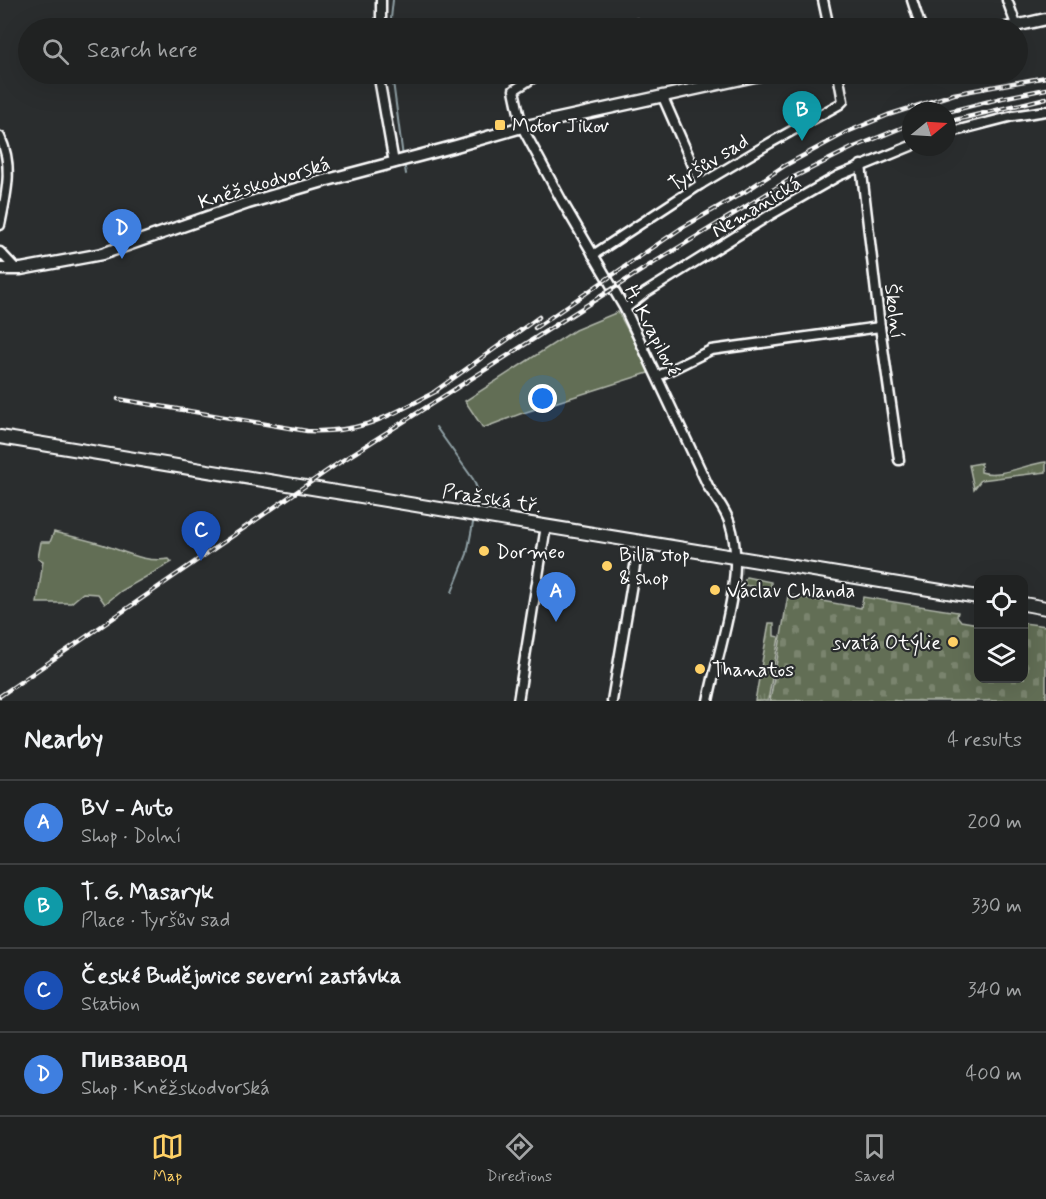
<!DOCTYPE html>
<meta charset="utf-8">
<style>
body{margin:0;font-family:Mynerve,sans-serif;background:#2d2f2f;color:#f1f3f6}
.controls{position:absolute;right:18px;bottom:18px;display:grid;overflow:hidden;border-radius:12px;box-shadow:0 6px 24px #0002}
.controls button{width:54px;height:54px;display:grid;place-items:center;padding:0;border:0;border-bottom:2px solid #3d3f40;background:#202222;color:#f1f3f6;font:30px sans-serif}
.compass{position:absolute;left:902px;top:102px;width:54px;height:54px;border-radius:50%;background:#202222;box-shadow:0 6px 24px #0002;rotate:72deg}
.you{position:absolute;left:543px;top:399px;width:21px;height:21px;margin:-15px;border:4px solid #fff;border-radius:50%;background:#1a73e8;box-shadow:0 0 0 9px #1a73e833}
.badge{display:grid;place-items:center;width:39px;height:39px;border-radius:50%;background:#ffd166;color:#fff;font-size:20px;font-weight:700}
.pin{position:absolute;translate:-50% -50px;filter:drop-shadow(0 2px 3px #0008)}
.pin::after{content:'';position:absolute;top:32px;width:21px;height:18px;background:inherit;clip-path:polygon(0 0,100% 0,50% 100%)}
.list{margin:0;padding:0;list-style:none}
h2{display:flex;justify-content:space-between;align-items:center;height:78px;margin:0;padding:0 24px;font-size:26px}
h2 small{font-size:20px;font-weight:400;color:#a2a4a5}
.list li{display:grid;grid-template-columns:39px 1fr auto;gap:18px;align-items:center;box-sizing:border-box;height:84px;padding:0 24px;border-top:2px solid #3d3f40}
.list b{display:block;font-size:22px;white-space:nowrap}
.list p{margin:0;font-size:20px;white-space:nowrap;color:#a2a4a5}
.list em{font-size:20px;font-style:normal;color:#a2a4a5}
.icon{flex:none;width:33px;height:33px;fill:none;stroke:currentColor;stroke-width:2;stroke-linecap:round;stroke-linejoin:round}
.map{position:relative;flex:none;width:1046px;height:701px;overflow:hidden}
.search{position:absolute;background:#202222;box-shadow:0 6px 24px #0002;left:18px;right:18px;top:18px;height:66px;display:flex;align-items:center;gap:15px;box-sizing:border-box;padding:0 21px;border-radius:33px;color:#a2a4a5;font-size:22px}
.sheet{height:414px;background:#202222}
nav{display:flex;justify-content:space-around;align-items:center;box-sizing:border-box;height:84px;border-top:2px solid #3d3f40;background:#202222;font-size:16px;color:#a2a4a5}
nav a{display:grid;justify-items:center;gap:3px}
nav .on{color:#ffd166}
.map>svg:first-child{display:block}
</style>
<div class="map">
<svg width="1046" height="701" viewBox="0 0 1046 701">
<defs>
<pattern id="grass-tufts" width="24" height="20" patternUnits="userSpaceOnUse" patternTransform="scale(1.5)"><rect width="24" height="20" fill="#626e55"/><path d="M3 7l-1-3M5 7V3M7 7l1-3M15 17l-1-3M17 17v-4M19 17l1-3" fill="none" stroke="#7a846e"/></pattern>
<pattern id="cemetery-stones" width="16" height="16" patternUnits="userSpaceOnUse" patternTransform="scale(1.5)"><rect width="16" height="16" fill="#626e55"/><path d="M2 7V4a2 2 0 0 1 4 0v3zM10 15v-3a2 2 0 0 1 4 0v3z" fill="#7a846e"/></pattern>
</defs>
<rect width="100%" height="100%" fill="#2a2d2e"/>
<filter id="ink" filterUnits="userSpaceOnUse"><feTurbulence type="fractalNoise" baseFrequency=".0167" numOctaves="2"/><feDisplacementMap in="SourceGraphic" scale="12" xChannelSelector="R" yChannelSelector="G"/><feConvolveMatrix kernelMatrix="1 2 1 2 8 2 1 2 1" color-interpolation-filters="sRGB"/></filter>
<g filter="url(#ink)">
<g fill="url(#grass-tufts)" stroke="#b0b6aa" stroke-width="1.5">
<path d="M1046 462V472L981 480 974 489 969 465 981 463V472C1000 478 1026 464 1046 462Z"/>
<polygon points="746,577 771,582 771,593 769,594 770,589 743,585"/>
<polygon points="769,623 774,623 774,636 779,637 768,701 755,701"/>
</g>
<polygon fill="url(#cemetery-stones)" stroke="#b0b6aa" stroke-width="1.5" points="788,595 861,608 863,597 958,612 957,616 961,621 978,624 978,678 1024,678 1024,623 1046,626 1046,701 770,701"/>
<g fill="#626e55" stroke="#b0b6aa" stroke-width="1.5">
<polygon points="618,312 651,372 520,414 483,428 465,401 575,330"/>
<path d="M54 532C70 536 85 539 101 544 124 551 144 563 169 559L172 562 121 591 105 604 98 594 83 593 71 603H37L43 561 38 558 41 542H50Z"/>
</g>
<g fill="none" stroke-linecap="round" stroke-linejoin="round">
<g stroke="#90a1a6" stroke-width="2">
<polyline points="390,28 393,0"/>
<polyline points="392,74 403,157"/>
<polyline points="404,162 406,174"/>
<polyline points="436,427 473,479 479,493 476,509"/>
<polyline points="452,592 467,554 474,518"/>
</g>
<defs>
<g id="minor">
<polyline points="823,0 829,28"/>
<polyline points="912,0 921,28"/>
<polyline points="1007,0 1017,27"/>
<polyline points="381,28 381,0"/>
<polyline points="627,28 637,24"/>
<polyline points="380,74 380,84 394,163"/>
<path d="M539 74 514 90 522 127 563 203 625 309 709 488C717 499 726 511 730 524 747 574 718 649 708 701"/>
<polyline points="662,95 701,184"/>
<polyline points="947,133 1013,116 1046,111"/>
<path d="M0 137C14 166 6 195 0 225"/>
<polyline points="861,165 880,327 899,460"/>
<polyline points="0,252 16,269"/>
<polyline points="593,255 701,184 770,143 840,104 843,101 838,74"/>
<polyline points="625,309 645,293 770,215 838,176 911,146"/>
<polyline points="658,376 711,350 880,327"/>
<polyline points="518,701 546,526"/>
<polyline points="612,701 636,560"/>
</g>
<g id="tertiary">
<polyline points="1006,28 1046,19"/>
<polyline points="0,269 21,269 102,254 248,203 320,182 456,146 522,127 764,74"/>
</g>
<g id="secondary">
<polyline points="0,437 978,597"/>
<polyline points="1024,604 1046,608"/>
</g>
</defs>
<use href="#minor" stroke="#fff" stroke-width="13"/>
<use href="#tertiary" stroke="#fff" stroke-width="15"/>
<use href="#secondary" stroke="#fff" stroke-width="16"/>
<use href="#minor" stroke="#2a2d2e" stroke-width="8"/>
<use href="#tertiary" stroke="#2a2d2e" stroke-width="10"/>
<use href="#secondary" stroke="#2a2d2e" stroke-width="12"/>
<defs>
<g id="rail">
<polyline points="947,112 1002,98 1046,89"/>
<polyline points="947,122 1046,98"/>
<polyline points="535,328 680,229 746,191 784,166 847,132 888,115 954,94 1046,77"/>
<polyline points="434,392 539,317"/>
<path d="M118 399 307 431C365 433 388 416 437 391"/>
<polyline points="0,696 337,464 650,265 794,177 852,148 911,124"/>
</g>
</defs>
<use href="#rail" stroke="#fff" stroke-width="4.5"/>
<use href="#rail" stroke="#2a2d2e" stroke-width="2" stroke-dasharray="7" stroke-linecap="butt"/>
</g>
</g>
<g fill="#ffd166" stroke="#2a2d2e" stroke-width="2">
<rect x="494" y="119" width="12" height="12" rx="3"/>
<circle cx="484" cy="551" r="6"/>
<circle cx="607" cy="566" r="6"/>
<circle cx="715" cy="590" r="6"/>
<circle cx="953" cy="642" r="6"/>
<circle cx="700" cy="669" r="6"/>
</g>
<g text-anchor="middle" stroke-width="4.5" stroke-linejoin="round" paint-order="stroke">
<g font-size="20" fill="#fff" stroke="#2a2d2e" text-anchor="start">
<text x="512" y="132">Motor Jikov</text>
<text x="496" y="558">Dormeo</text>
<text x="619" y="561">Billa stop<tspan x="619" dy="23">&amp; shop</tspan></text>
<text x="727" y="597">Václav Chlanda</text>
<text x="941" y="649" text-anchor="end">svatá Otýlie</text>
<text x="712" y="676">Thanatos</text>
</g>
<g font-size="20" fill="#fff" stroke="#2a2d2e">
<text transform="translate(708 162) rotate(-32)" y="7">Tyršův sad</text>
<text transform="translate(264 182) rotate(-17)" y="7">Kněžskodvorská</text>
<text transform="translate(756 206) rotate(-31)" y="7">Nemanická</text>
<text transform="translate(895 311) rotate(83)" y="7">Školní</text>
<text transform="translate(653 330) rotate(63)" y="7">H. Kvapilové</text>
<text transform="translate(492 498) rotate(9)" y="7">Pražská tř.</text>
</g>
</g>
</svg>
<div class="controls">
<button><svg class="icon" aria-label="locate" viewBox="0 0 24 24"><circle cx="12" cy="12" r="6"/><path d="M12 2v4M12 18v4M2 12h4M18 12h4"/></svg></button>
<button><svg class="icon" aria-label="layers" viewBox="0 0 24 24"><path d="M12 4l9 5-9 5-9-5zM3 14l9 5 9-5"/></svg></button>
</div>
<svg class="compass" viewBox="-18 -18 36 36"><path d="M0-13l5 13h-10z" fill="#e53935"/><path d="M0 13l5-13h-10z" fill="#a2a4a5"/></svg>
<div class="you"></div>
<div class="pin badge" style="left:556px;top:622px;background:#3f7fe0">A</div>
<div class="pin badge" style="left:802px;top:141px;background:#0f9aa8">B</div>
<div class="pin badge" style="left:201px;top:561px;background:#1a4fb4">C</div>
<div class="pin badge" style="left:122px;top:259px;background:#3f7fe0">D</div>
<div class="search"><svg class="icon" aria-label="search" viewBox="0 0 24 24"><circle cx="10" cy="10" r="6"/><path d="M15 15l6 6"/></svg>Search here</div>
</div>
<section class="sheet">
<h2>Nearby<small>4 results</small></h2>
<ul class="list">
<li><span class="badge" style="background:#3f7fe0">A</span><div><b>BV - Auto</b><p>Shop · Dolní</p></div><em>200 m</em></li>
<li><span class="badge" style="background:#0f9aa8">B</span><div><b>T. G. Masaryk</b><p>Place · Tyršův sad</p></div><em>330 m</em></li>
<li><span class="badge" style="background:#1a4fb4">C</span><div><b>České Budějovice severní zastávka</b><p>Station</p></div><em>340 m</em></li>
<li><span class="badge" style="background:#3f7fe0">D</span><div><b>Пивзавод</b><p>Shop · Kněžskodvorská</p></div><em>400 m</em></li>
</ul>
</section>
<nav>
<a class="on"><svg class="icon" aria-label="map" viewBox="0 0 24 24"><path d="M3 6l6-2 6 2 6-2v14l-6 2-6-2-6 2zM9 4v14M15 6v14"/></svg>Map</a>
<a><svg class="icon" aria-label="directions" viewBox="0 0 24 24"><path d="M12 3l9 9-9 9-9-9zM9 14v-3h6M13 9l2 2-2 2"/></svg>Directions</a>
<a><svg class="icon" aria-label="saved" viewBox="0 0 24 24"><path d="M7 4h10v16l-5-4-5 4z"/></svg>Saved</a>
</nav>
